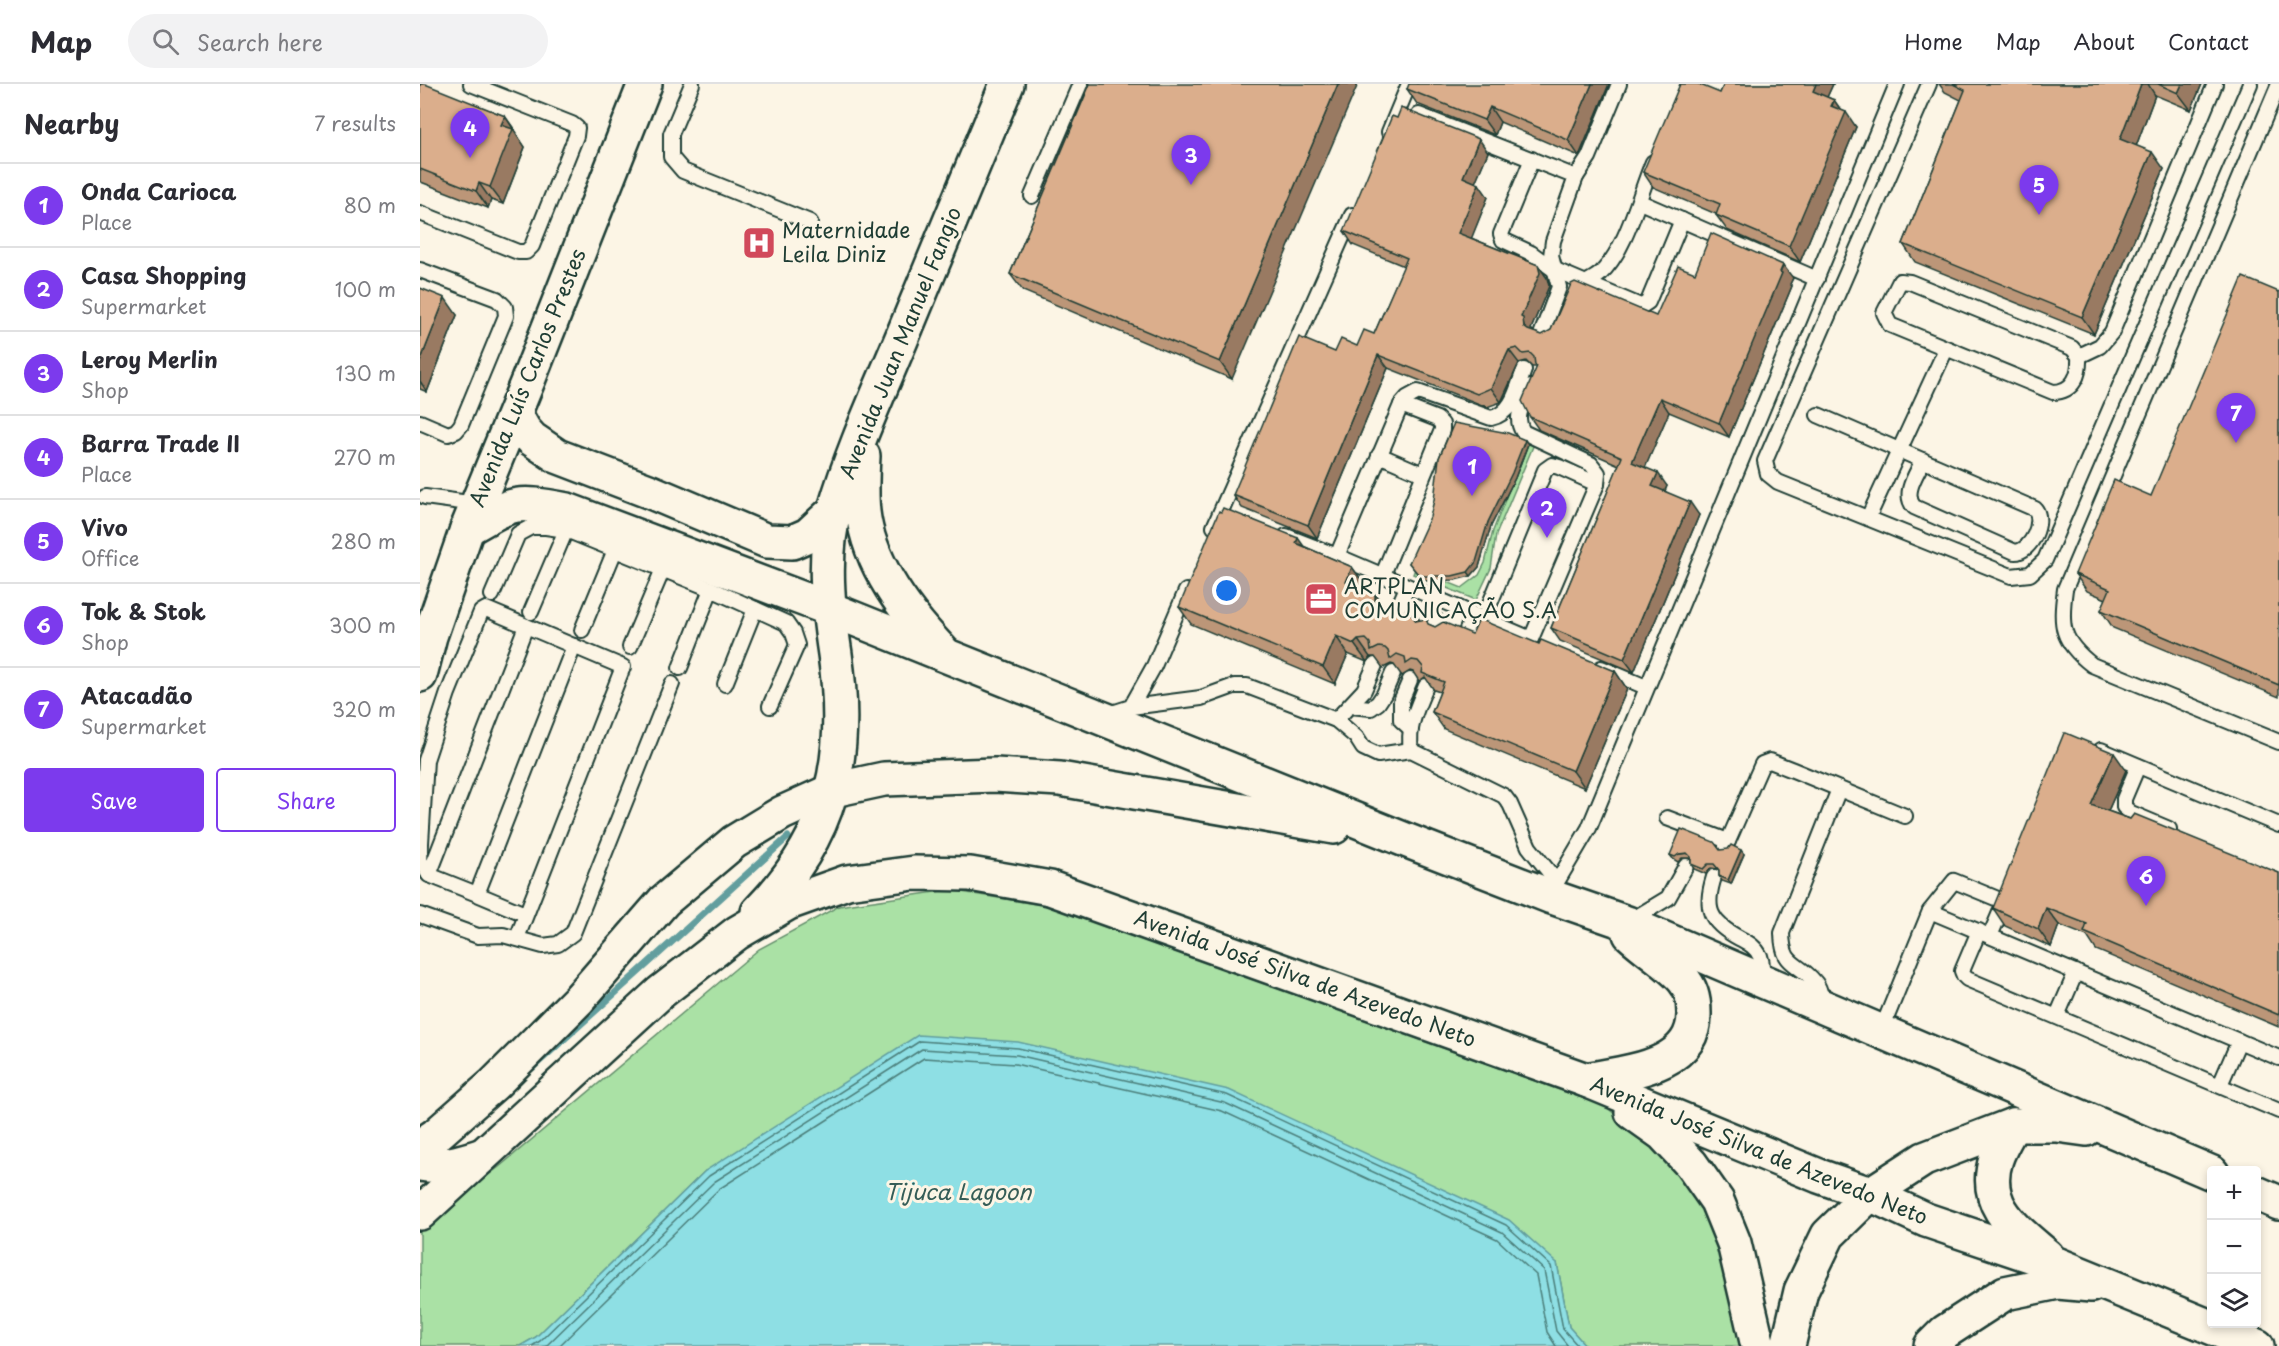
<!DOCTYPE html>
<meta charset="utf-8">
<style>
body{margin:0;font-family:"Playpen Sans",sans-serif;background:#f2f2f3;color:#2b2b33}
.controls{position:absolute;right:18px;bottom:18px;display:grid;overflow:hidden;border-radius:6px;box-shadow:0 3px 9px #0003}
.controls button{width:54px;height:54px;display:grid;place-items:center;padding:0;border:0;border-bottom:2px solid #e1e1e2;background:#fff;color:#2b2b33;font:30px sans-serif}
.you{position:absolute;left:807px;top:507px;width:21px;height:21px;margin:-15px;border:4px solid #fff;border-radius:50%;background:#1a73e8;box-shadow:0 0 0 9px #1a73e833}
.badge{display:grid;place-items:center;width:39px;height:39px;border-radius:50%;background:#7c3aed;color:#fff;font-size:20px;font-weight:700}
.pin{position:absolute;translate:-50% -50px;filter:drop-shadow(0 2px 3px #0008)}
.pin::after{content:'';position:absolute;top:32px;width:21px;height:18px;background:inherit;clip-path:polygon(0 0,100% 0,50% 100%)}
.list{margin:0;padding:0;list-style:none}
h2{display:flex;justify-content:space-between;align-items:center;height:78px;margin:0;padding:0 24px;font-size:26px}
h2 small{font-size:20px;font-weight:400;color:#7c7c81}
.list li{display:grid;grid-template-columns:39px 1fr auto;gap:18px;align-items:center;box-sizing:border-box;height:84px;padding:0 24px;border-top:2px solid #e1e1e2}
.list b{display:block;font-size:22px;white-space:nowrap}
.list p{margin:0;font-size:20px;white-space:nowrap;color:#7c7c81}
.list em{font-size:20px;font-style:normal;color:#7c7c81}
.actions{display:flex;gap:12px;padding:18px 24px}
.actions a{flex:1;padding:14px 0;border:2px solid #7c3aed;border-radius:6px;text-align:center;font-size:21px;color:#7c3aed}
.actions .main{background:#7c3aed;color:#fff}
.icon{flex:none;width:33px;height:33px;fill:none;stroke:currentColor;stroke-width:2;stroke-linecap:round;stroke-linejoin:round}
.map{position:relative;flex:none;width:1859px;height:1262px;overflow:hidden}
header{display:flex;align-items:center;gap:36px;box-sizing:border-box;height:84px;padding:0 30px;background:#fff;border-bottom:2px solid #e1e1e2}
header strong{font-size:28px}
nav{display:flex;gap:33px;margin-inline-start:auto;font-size:21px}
.search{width:420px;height:54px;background:#f2f2f3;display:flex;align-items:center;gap:15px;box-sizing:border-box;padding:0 21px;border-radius:33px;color:#7c7c81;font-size:22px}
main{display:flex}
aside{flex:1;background:#fff}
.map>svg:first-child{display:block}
</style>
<header>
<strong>Map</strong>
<div class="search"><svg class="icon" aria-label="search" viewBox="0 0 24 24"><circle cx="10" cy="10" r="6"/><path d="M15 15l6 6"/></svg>Search here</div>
<nav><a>Home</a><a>Map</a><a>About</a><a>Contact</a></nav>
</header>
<main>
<aside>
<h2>Nearby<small>7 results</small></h2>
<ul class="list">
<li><span class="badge">1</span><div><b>Onda Carioca</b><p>Place</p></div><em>80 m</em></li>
<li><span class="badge">2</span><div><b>Casa Shopping</b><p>Supermarket</p></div><em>100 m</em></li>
<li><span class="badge">3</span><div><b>Leroy Merlin</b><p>Shop</p></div><em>130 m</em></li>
<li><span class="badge">4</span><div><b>Barra Trade II</b><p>Place</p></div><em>270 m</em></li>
<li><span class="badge">5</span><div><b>Vivo</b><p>Office</p></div><em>280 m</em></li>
<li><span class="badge">6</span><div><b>Tok &amp; Stok</b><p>Shop</p></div><em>300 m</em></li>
<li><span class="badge">7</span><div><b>Atacadão</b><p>Supermarket</p></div><em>320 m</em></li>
</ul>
<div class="actions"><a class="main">Save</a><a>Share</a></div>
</aside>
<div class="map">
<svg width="1859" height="1262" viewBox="0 0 1859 1262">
<rect width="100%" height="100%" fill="#fcf5e5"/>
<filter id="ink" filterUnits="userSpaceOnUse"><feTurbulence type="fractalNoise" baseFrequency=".0167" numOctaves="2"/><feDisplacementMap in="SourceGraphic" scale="12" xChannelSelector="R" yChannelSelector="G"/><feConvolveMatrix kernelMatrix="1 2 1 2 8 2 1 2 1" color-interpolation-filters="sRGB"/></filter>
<g filter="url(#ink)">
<g fill="#aae1a5" stroke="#648f6c" stroke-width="1.5">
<polygon points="1104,356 1114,360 1076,451 1071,484 1056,516 993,490 995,485 1042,504 1059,491 1065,479 1073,447 1103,369"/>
<polygon points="529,806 628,822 1185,1022 1240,1067 1298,1133 1321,1262 1166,1262 1149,1243 1137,1179 285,1087 116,1253 100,1262 0,1262 0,1143 79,1083 339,865 419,822"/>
</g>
<polygon fill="#8edfe4" stroke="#629e9e" stroke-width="1.5" points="498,951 598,958 809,1006 1089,1136 1137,1179 1149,1243 1166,1262 100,1262 116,1253 285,1087"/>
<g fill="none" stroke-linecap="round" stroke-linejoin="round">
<g stroke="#4b7e7a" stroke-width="1.5">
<polyline points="112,1262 120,1257 289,1092 500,957 598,964 807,1011 1086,1141 1131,1182 1143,1245 1158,1262"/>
<polyline points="126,1262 294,1098 502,965 597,971 805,1019 1082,1148 1124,1186 1136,1247 1148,1262"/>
<polyline points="139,1262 299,1105 504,974 595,980 802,1027 1077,1155 1116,1191 1127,1248 1136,1262"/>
</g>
<polyline stroke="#629e9e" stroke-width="7" points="111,985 368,753"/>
<defs>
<g id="lane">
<polyline points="272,0 251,50 251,73 263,87 390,138"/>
<polyline points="1509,0 1345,377 1348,390 1358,398 1591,492 1610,490 1625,476 1830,0"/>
<path d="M1859 0 1645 505C1640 542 1641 557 1672 581L1859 658"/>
<polyline points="999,31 1156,93"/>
<polyline points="969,48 989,0"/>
<polyline points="1112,75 1081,150 1083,156 1111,169 1133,185 1218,221 1222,222 1228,218 1262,136"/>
<polyline points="612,112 660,0"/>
<polyline points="1220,118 1397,195"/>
<polyline points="0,129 98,168 106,168 112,162 156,52 157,44 152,40 51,0"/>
<polyline points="0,186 77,215 85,223 86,232 41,341 36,347 28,350 0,338"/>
<path d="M1480 197 1490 198 1652 264 1659 272C1660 290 1654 308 1633 308L1470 241 1464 229Z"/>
<path d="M1160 202C1167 198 1174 195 1180 190 1207 165 1219 111 1233 78"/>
<polyline points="1121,251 1139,203 1131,172 1133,157 1156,93 1169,73 1199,0"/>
<polyline points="1659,272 1680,262 1692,248 1795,0"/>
<path d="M1104 286C1097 305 1092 330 1071 334L998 308 987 314 981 321 917 472 1111 555 1177 400 1178 389 1171 380 1103 348C1093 332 1104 319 1111 303"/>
<path d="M1398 331 1615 425C1625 437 1611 468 1595 468L1494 423C1482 409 1497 390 1503 376"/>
<polyline points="959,371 1003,390"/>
<polyline points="5,413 56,420"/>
<polyline points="1448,434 1526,265"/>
<polyline points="794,443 932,131"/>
<polyline points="866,452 917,472"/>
<polyline points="962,493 1022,346 1022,340 1017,335 981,321"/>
<polyline points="72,511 98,450 111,443 126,443 146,446 291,505 366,539 373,549 377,561 350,622"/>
<polyline points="111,528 146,446"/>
<polyline points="975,531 987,503"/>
<polyline points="1064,534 1125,386 1132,381 1139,383 1177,400"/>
<polyline points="162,546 195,466"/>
<polyline points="1012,546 1016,536"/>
<polyline points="1027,552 1039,524"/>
<polyline points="210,563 243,485"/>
<polyline points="260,584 291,505"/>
<polyline points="1181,584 1226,603"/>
<polyline points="990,596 981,617 981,636 991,645"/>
<polyline points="305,600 335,525"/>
<polyline points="930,622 951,624 958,619 964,610 973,589"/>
<polyline points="711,623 781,614 814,602 827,602 916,636 936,653 943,664 958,671 991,666 1084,712 1090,720 1109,763 1137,798"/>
<polyline points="689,630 711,623 734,582 766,507"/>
<polyline points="916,636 944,606 955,581"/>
<path d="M991 666C987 643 997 624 1006 602"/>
<polyline points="1681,666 1859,741"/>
<polyline points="1718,682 1704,715 1704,723 1711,729 1749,745"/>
<polyline points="1247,734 1308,757"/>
<polyline points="1306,762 1342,680 1350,677 1373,686 1485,732"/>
<polyline points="9,791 0,776 6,676 28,609 61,528 66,525 203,583 97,854"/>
<path d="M1294 793C1284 824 1289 838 1319 854 1328 859 1335 862 1340 872 1343 880 1342 887 1341 895"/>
<polyline points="57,810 9,791 106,542"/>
<polyline points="1132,813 1137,798 1169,744 1477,0"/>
<polyline points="1510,827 1859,974"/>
<polyline points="105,830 57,810 154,562"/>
<polyline points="0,831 58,852 83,851 123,862 138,860 153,849 252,600"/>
<polyline points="1210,837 1248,814 1266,782"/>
<polyline points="1559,847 1542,887 1544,892 1547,895 1859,1027"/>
<polyline points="1570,852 1585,817"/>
<path d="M1402 920C1401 912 1400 903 1394 897 1376 876 1363 884 1362 849L1419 705"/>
<polyline points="1637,932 1656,888"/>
<polyline points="1461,947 1510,827 1534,797 1585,818"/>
<polyline points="1800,1001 1819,957"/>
</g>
<g id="secondary">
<polyline points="95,330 104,346 112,355 137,372 231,408 347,457 372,458 388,451 414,427"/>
<path d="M443 372C442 390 441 409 443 428 449 481 486 529 522 567"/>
<path d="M47 445C93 418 94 416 147 426L410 525 988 757 1132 813 1207 839 1792 1089"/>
<polyline points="0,591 10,552 47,445 109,294 225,0"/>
<path d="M338 828C413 751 430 675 415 570 408 524 402 470 415 425 432 367 458 311 481 256 516 171 552 85 587 0"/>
<path d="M1166 996C1205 988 1275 984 1274 929 1274 916 1272 905 1263 895 1250 880 1225 864 1210 850"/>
<polyline points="1212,1028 1243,1050 1271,1080 1297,1117 1314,1159 1338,1262"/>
<path d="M1593 1041C1587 1052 1580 1063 1576 1075 1561 1122 1596 1145 1627 1172"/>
<polyline points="0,1062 16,1051 74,1000 159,915 244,817 314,758 362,729 413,706 464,695 575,691 640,695 914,743"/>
<path d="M0 1080C23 1084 41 1078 63 1071"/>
<polyline points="1836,1109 1859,1119"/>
<polyline points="0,1129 241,908 317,849 368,819 427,798 494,789 550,790 630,804 1166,996 1399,1092 1450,1110 1506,1136 1639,1181 1837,1262"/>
<polyline points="1368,1262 1381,1207 1408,1151 1450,1110 1504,1075 1593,1041 1637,1041 1666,1045"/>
<polyline points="1511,1262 1525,1248 1585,1209 1638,1198 1671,1201"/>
</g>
</defs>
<use href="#lane" stroke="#1f3d34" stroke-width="18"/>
<use href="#secondary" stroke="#1f3d34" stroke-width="38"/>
<use href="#lane" stroke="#fcf5e5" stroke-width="14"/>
<use href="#secondary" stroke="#fcf5e5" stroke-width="33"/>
</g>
<g fill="#bc9678" stroke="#1f3d34" stroke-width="1.5">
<polygon points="0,0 85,32 97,49 96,50 105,63 83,120 71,116 68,124 1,98 0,97"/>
<polygon points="670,0 812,295 603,207 590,190"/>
<polygon points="1189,0 1159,72 1080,38 1075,51 997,20 987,5"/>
<polygon points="1304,0 1413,0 1407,13 1414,16 1421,26 1436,43 1380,178 1307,146 1296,131 1296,130 1233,103 1223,88 1300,9"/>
<polygon points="1519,0 1782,0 1771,26 1735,11 1716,62 1744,85 1674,250 1495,178 1483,160 1541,16 1525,8"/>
<polygon points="1068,68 1055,98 1068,113 1051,154 1118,181 1127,194 1129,202 1111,245 1113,248 1122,251 1236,232 1275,189 1373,194 1370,200 1372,202 1309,353 1249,328 1225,383 1247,402 1245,407 1279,431 1214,588 1140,557 1131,544 1199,381 1119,346 1110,333 1117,284 1116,283 1112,283 1106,277 1099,279 1081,318 1067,323 968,284 897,454 822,424 813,411 915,268 937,262 954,250 984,182 933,161 924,147"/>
<polygon points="0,204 37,231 7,308 0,305"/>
<polygon points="1859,208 1859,613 1693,544 1681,526 1686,515 1667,507 1655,490 1731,412"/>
<polygon points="1105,356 1108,360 1095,394 1071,442 1059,483 1051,492 1035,496 1007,497 1001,494 989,479"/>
<polygon points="885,463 932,483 945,501 943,505 955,510 963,522 1015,543 1052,550 1119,560 1195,587 1207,605 1165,704 1024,645 1012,628 1020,608 1014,606 1005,593 999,597 993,588 990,587 982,592 974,581 971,580 963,584 955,573 950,573 947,578 928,570 915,600 771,540 759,523"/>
<polygon points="1706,686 1688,727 1859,789 1859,943 1676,866 1667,852 1639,841 1631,863 1585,842 1573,824"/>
<polygon points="1300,766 1324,770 1311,800 1302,797 1299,792 1299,787 1297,785 1291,784 1286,790 1274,785 1271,780 1271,775 1270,774 1262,774 1258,778 1253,775 1250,771"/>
</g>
<g fill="#997a62" stroke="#1f3d34" stroke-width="1.5">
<polygon points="918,0 938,0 812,295 800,278"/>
<polygon points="1172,0 1189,0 1159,72 1148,56"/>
<polygon points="1396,0 1413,0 1403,22 1393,7"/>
<polygon points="1721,0 1728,0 1735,11 1712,73 1700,55"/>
<polygon points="1762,0 1782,0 1771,26 1758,9"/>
<polygon points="1414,16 1424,31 1426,28 1436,43 1380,178 1369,162"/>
<polygon points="1070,23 1080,38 1075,51 1064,36"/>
<polygon points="85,32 105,63 83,120 70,103 81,41"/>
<polygon points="1059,55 1068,68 1052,106 1043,93"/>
<polygon points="1732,68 1744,85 1674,250 1662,233"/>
<polygon points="59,99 71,116 68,124 56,107"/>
<polygon points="1059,100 1068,113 1048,163 1038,149"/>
<polygon points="1118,181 1127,194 1129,202 1111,245 1113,247 1114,256 1104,243 1101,233"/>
<polygon points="1363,181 1373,194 1370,200 1372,202 1309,353 1299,339"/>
<polygon points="25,214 37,231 7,308 0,297 0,278"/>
<polygon points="1089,266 1099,279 1081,318 1071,304"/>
<polygon points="958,271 968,284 897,454 888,441"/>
<polygon points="1240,314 1249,328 1222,391 1212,378"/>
<polygon points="1105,356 1108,360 1095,394 1071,442 1059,483 1051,492 1048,488 1068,438"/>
<polygon points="1238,389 1247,402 1241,415 1232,402"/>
<polygon points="1270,418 1279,431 1214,588 1204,575"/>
<polygon points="878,454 890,471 876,459"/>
<polygon points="932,483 945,501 938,515 926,498"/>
<polygon points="955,510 967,527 955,518"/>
<polygon points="975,518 987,535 986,541 974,523"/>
<polygon points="992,525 1004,542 1003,548 991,530"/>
<polygon points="916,552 928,570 915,600 903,583"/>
<polygon points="938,556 950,573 947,578 934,560"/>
<polygon points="1195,587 1207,605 1165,704 1153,687"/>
<polygon points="1694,669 1706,686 1683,738 1671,721"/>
<polygon points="1321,766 1324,770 1311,800 1308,796"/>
<polygon points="1626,824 1639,841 1631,863 1618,845"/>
</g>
<g fill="#dbae8c" stroke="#1f3d34" stroke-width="1.5">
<polygon points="0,0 5,0 85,32 81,41 93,45 70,103 59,99 56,107 0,85"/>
<polygon points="670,0 918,0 800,278 590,190"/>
<polygon points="989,0 1172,0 1148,56 1070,23 1064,36 987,5"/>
<polygon points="1260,0 1278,0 1300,9 1304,0 1396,0 1393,7 1414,16 1411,22 1426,28 1369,162 1296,131 1300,120 1223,88"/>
<polygon points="1533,0 1721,0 1700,55 1732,68 1662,233 1483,160 1545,6"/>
<polygon points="1738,0 1762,0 1758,9"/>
<polygon points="981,24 1059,55 1043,93 1059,100 1038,149 1118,181 1120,189 1101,233 1103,234 1104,243 1108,246 1122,251 1131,246 1151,200 1155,198 1236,232 1258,182 1275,189 1291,149 1363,181 1360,188 1362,189 1299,339 1240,314 1212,378 1238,389 1232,402 1270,418 1204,575 1131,544 1202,373 1110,333 1102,317 1117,282 1115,281 1114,273 1110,269 1103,270 1097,264 1089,266 1071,304 1057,310 958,271 888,441 813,411 879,253 915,268 921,255 937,262 944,246 954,250 987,174 924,147 972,32 977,34"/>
<polygon points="1823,193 1859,208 1859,601 1681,526 1690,505 1655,490 1694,396 1731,412"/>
<polygon points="0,204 25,214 0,278"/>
<polygon points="1034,339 1088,349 1105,356 1092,389 1068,438 1056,478 1048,488 1032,492 1004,492 998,490 989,479 1010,433 1014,416 1019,374"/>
<polygon points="803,424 878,454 876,459 932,483 926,498 955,510 955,518 960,522 968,521 971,517 975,518 974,523 979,530 985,530 992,525 991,530 996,537 1006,535 1008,540 1015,543 1023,538 1052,550 1059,535 1119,560 1121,556 1195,587 1153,687 1012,628 1024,598 1002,589 1003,583 998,577 992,576 986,580 985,573 977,570 970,575 968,567 965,564 959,563 951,567 950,559 946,555 938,556 934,560 916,552 903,583 759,523 799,427 801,428"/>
<polygon points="1644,649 1646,649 1694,669 1671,721 1710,735 1714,730 1859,789 1859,931 1664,848 1667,840 1626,824 1618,845 1573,824"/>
<polygon points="1261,745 1294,758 1300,766 1308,765 1311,761 1321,766 1308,796 1299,792 1299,786 1294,780 1288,780 1283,785 1271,780 1271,773 1267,769 1259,770 1255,773 1250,771"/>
</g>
</g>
<defs>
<symbol id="hospital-square" viewBox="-11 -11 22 22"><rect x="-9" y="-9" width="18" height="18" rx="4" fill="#d1495b" stroke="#fcf5e5"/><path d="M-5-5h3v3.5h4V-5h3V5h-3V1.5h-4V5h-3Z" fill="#fff"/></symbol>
<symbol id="office-square" viewBox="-11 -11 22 22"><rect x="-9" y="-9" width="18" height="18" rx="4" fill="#d1495b" stroke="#fcf5e5"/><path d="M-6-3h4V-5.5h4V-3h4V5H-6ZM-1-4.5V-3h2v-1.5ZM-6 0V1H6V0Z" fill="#fff"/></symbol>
</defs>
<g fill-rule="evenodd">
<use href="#hospital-square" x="320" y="140" width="38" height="38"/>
<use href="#office-square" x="882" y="496" width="38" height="38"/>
</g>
<g text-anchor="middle" stroke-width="6" stroke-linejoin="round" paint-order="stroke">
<g font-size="21" fill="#1f3d34" stroke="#fcf5e5" text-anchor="start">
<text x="362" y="154">Maternidade<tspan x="362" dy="24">Leila Diniz</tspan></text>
<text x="924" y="510">ARTPLAN<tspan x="924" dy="24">COMUNICAÇÃO S.A</tspan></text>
</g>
<g font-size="21" fill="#1f3d34" stroke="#fcf5e5">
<text transform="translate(481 259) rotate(-68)" y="7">Avenida Juan Manuel Fangio</text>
<text transform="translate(108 294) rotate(-68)" y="7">Avenida Luís Carlos Prestes</text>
<text transform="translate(885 895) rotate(20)" y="7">Avenida José Silva de Azevedo Neto</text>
<text transform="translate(1339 1067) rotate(22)" y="7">Avenida José Silva de Azevedo Neto</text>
</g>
<g font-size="22" font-style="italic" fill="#355d57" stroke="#fcf5e5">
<text x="538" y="1116">Tijuca Lagoon</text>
</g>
</g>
</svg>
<div class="controls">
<button>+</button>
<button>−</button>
<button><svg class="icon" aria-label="layers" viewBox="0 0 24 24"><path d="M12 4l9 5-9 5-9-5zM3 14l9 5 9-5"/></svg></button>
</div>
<div class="you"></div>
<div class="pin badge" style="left:1052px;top:412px">1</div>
<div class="pin badge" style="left:1127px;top:454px">2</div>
<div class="pin badge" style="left:771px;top:101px">3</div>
<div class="pin badge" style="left:50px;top:74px">4</div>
<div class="pin badge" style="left:1619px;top:131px">5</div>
<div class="pin badge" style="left:1726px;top:822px">6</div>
<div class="pin badge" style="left:1816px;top:359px">7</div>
</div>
</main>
